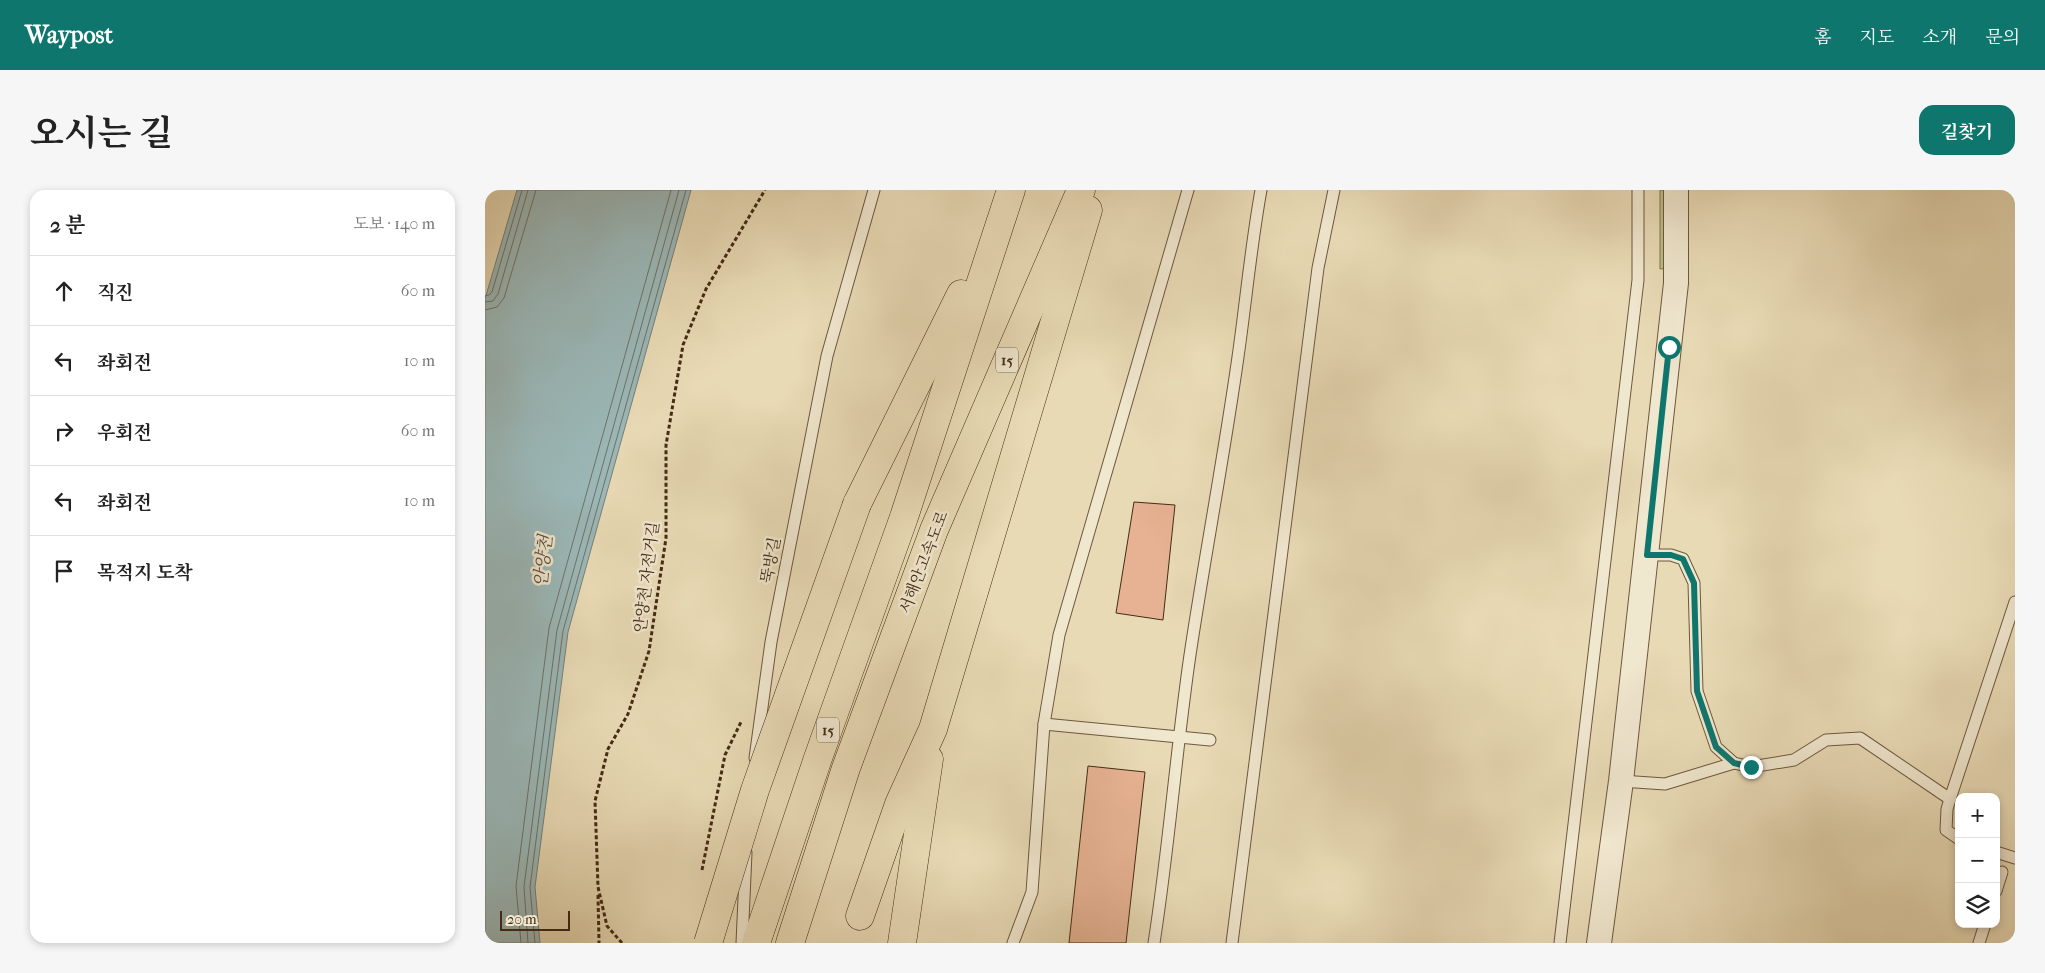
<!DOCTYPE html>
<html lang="ko">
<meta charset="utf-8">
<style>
body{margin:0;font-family:"IM FELL French Canon","Noto Serif KR",serif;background:#f6f6f6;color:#222}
.controls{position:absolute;right:15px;bottom:15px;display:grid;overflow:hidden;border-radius:10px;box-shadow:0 2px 8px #0003}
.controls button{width:45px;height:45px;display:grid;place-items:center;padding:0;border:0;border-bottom:1px solid #e0e0e0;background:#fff;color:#222;font:25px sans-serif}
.scale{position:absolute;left:15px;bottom:12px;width:70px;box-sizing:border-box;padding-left:5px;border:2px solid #452b15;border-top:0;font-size:14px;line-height:18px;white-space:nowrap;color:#452b15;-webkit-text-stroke:4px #f0e7cf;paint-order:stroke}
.stop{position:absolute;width:15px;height:15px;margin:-11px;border:4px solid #0f766e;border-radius:50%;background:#fff}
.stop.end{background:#0f766e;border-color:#fff;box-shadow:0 1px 5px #0008}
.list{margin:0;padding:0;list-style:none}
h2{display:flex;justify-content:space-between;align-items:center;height:65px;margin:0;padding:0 20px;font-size:21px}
h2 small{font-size:16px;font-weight:400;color:#767676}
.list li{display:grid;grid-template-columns:32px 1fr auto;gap:15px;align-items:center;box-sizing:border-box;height:70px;padding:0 20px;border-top:1px solid #e0e0e0}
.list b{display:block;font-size:19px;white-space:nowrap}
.list em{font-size:16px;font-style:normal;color:#767676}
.icon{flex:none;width:28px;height:28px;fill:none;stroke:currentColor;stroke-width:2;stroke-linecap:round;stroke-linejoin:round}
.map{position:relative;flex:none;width:1530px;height:753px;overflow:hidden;border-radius:15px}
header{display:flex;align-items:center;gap:30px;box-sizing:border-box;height:70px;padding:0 25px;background:#0f766e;color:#fff}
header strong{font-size:24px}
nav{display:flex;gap:28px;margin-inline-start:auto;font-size:18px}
.intro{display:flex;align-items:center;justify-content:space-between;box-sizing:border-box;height:120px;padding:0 30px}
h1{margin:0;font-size:35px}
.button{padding:12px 22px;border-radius:15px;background:#0f766e;color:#fff;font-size:18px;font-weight:700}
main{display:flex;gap:30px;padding:0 30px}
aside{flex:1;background:#fff;border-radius:15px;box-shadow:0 2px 8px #0003}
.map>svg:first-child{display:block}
</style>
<header>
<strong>Waypost</strong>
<nav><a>홈</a><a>지도</a><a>소개</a><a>문의</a></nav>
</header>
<div class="intro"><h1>오시는 길</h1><a class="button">길찾기</a></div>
<main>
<aside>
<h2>2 분<small>도보 · 140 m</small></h2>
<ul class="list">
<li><svg class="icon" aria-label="ahead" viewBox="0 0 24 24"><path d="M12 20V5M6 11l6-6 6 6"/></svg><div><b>직진</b></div><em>60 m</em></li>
<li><svg class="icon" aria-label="left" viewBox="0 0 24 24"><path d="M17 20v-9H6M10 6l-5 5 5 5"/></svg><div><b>좌회전</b></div><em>10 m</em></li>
<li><svg class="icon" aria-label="right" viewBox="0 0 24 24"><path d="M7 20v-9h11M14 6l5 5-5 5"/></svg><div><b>우회전</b></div><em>60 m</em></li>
<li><svg class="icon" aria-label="left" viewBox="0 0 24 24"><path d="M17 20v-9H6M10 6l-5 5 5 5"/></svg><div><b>좌회전</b></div><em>10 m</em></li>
<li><svg class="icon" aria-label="arrive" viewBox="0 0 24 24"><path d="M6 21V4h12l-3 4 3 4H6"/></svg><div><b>목적지 도착</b></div></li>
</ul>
</aside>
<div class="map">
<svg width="1530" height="753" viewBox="0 0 1530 753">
<rect width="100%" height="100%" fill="#e8dab5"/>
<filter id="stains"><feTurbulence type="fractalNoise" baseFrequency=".004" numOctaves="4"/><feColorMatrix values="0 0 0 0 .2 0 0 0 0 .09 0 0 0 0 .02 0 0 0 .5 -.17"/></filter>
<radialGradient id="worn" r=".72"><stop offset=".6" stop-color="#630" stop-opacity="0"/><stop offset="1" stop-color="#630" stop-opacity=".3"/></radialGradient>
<polygon fill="#bcbe89" stroke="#80744f" points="1175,0 1193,0 1194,77 1175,79"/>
<polygon fill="#9bb8b8" stroke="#798077" points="32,0 206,0 83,442 50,697 55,753 0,753 0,109"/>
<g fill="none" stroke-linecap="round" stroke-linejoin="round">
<g stroke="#707266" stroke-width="1">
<polyline points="0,106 4,105 7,102 37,0"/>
<polyline points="0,112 8,111 13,104 43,0"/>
<polyline points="0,120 12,117 19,108 51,0"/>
<polyline points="36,753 31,696 64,438 186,0"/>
<polyline points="43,753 39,697 72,440 194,0"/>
<polyline points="50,753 45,697 78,441 201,0"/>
</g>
</g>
<g fill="#e6b293" stroke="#452b15">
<polygon points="649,312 690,315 678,430 631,423"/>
<polygon points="603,576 660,582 641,753 584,753"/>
</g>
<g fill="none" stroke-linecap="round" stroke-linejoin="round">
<defs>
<g id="lane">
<polyline points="1162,365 1186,365 1198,369 1209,393 1212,501 1231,557 1249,573 1266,577 1309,570 1341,550 1375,548 1465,609"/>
<polyline points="559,534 725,550"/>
<polyline points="270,568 286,452 342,166 389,0"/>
<polyline points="1136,591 1180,594 1249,573"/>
<polyline points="1474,649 1461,640 1462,619 1465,609 1530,412"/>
<polyline points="1511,662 1530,668"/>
<polyline points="1511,701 1517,682"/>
<polyline points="257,753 261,663"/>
<polyline points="528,753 547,702 559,534 574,445 703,0"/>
<path d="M669 753C684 657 691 561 705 465 720 365 739 266 753 167 761 111 766 55 776 0"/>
<polyline points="747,753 833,78 849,0"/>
<polyline points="1075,753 1153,90 1153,0"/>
<polyline points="1494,753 1500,734"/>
</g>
<polyline id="street" points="1114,753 1136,591 1191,93 1191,0"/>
<g id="highway">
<polyline points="372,314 476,104"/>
<polyline points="375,726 414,614 448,539 603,20"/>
<polyline points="271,753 333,568 419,327 526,0"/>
<polyline points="305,753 361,578 449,340 596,0"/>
<polyline points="417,753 444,569"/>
</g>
</defs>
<use href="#lane" stroke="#6e573d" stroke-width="13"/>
<use href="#street" stroke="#6e573d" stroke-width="26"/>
<use href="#highway" stroke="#452b15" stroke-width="29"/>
<g stroke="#452b15" stroke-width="3" stroke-dasharray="4 2.5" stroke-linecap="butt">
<polyline points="217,680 240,565 256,532"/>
<polyline points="113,705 114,753"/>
<polyline points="137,753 122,736 113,697 110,611 123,559 143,524 164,461 181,348 181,255 198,155 221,99 280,0"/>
</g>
<use href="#lane" stroke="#f0e7cf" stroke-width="11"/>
<use href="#street" stroke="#f0e7cf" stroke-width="24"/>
<use href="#highway" stroke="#e8dab5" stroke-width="28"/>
<defs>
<polyline id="highway-bridge" points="223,753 270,600 372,314"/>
</defs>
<use href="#highway-bridge" stroke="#452b15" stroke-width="29" stroke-linecap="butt"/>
<use href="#highway-bridge" stroke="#e8dab5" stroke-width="28"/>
</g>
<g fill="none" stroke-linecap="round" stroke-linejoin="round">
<polyline stroke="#0f766e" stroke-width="6" points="1184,157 1162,365 1186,365 1198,369 1209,393 1212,501 1231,557 1249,573 1266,577"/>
</g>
<g text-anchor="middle" stroke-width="5" stroke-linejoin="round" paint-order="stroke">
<g fill="#f0e7cf" stroke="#78634d" stroke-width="1">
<rect x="511" y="157.5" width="22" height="25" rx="4"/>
<rect x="332" y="527.5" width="22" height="25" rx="4"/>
</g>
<g font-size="15" font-weight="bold" fill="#452b15">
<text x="522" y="175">15</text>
<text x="343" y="545">15</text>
</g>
<g font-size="16" fill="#452b15" stroke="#f0e7cf">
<text transform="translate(285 370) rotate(-79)" y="6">뚝방길</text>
<text transform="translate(438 372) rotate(-69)" y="6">서해안고속도로</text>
<text transform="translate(161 387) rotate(-83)" y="6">안양천 자전거길</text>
</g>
<g font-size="18" font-style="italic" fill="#5a4e3e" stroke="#f0e7cf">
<text transform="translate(58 371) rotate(-84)" y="6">안양천</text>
</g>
</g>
<rect width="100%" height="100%" filter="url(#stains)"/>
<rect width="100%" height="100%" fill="url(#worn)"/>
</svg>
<div class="controls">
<button>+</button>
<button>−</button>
<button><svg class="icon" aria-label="layers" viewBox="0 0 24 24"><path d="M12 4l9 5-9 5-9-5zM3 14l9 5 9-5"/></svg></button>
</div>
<div class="scale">20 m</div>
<div class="stop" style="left:1184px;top:157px"></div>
<div class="stop end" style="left:1266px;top:577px"></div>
</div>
</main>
